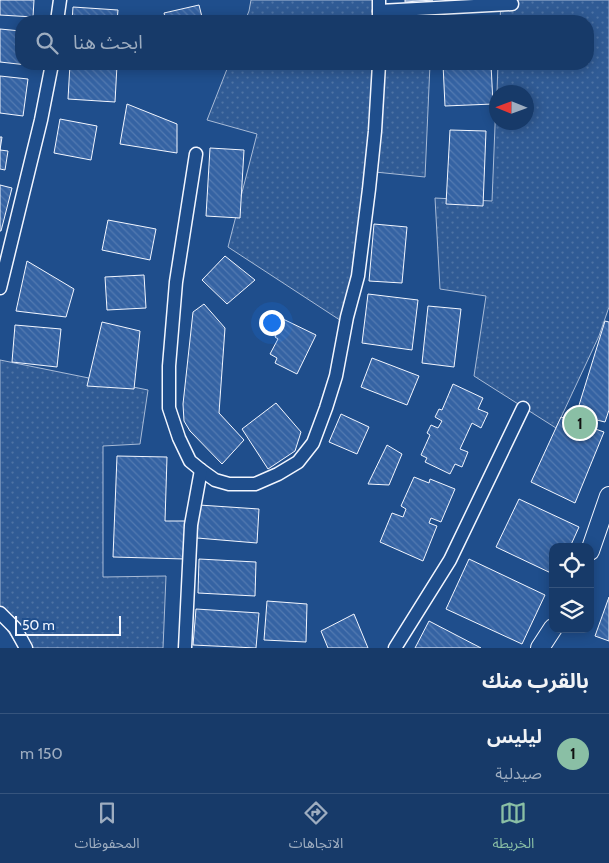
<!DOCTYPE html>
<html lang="ar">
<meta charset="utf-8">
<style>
body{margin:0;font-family:Cabin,"Noto Sans Arabic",sans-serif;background:#244571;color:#f1f3f6;direction:rtl}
.controls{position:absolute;right:15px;bottom:15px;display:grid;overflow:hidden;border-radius:10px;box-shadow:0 2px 12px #0003}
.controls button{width:45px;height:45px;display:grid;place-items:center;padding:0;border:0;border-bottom:1px solid #36547d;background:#173a69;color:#f1f3f6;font:25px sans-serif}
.compass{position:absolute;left:489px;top:85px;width:45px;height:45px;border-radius:50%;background:#173a69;box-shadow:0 2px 12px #0003;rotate:271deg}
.scale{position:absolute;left:15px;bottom:12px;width:106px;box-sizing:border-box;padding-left:5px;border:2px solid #f2f6ff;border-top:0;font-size:14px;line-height:18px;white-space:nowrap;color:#f2f6ff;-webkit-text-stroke:4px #1f4e8c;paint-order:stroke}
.you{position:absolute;left:271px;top:322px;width:18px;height:18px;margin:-12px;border:4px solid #fff;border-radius:50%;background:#1a73e8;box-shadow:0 0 0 8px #1a73e833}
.badge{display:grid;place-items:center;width:32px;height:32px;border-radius:50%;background:#8abfa5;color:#111;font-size:16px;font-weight:700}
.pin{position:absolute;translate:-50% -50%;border:2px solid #fff;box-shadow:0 1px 5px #0006}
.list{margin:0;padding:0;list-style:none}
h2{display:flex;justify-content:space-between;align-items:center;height:65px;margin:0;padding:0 20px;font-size:21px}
h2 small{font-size:16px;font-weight:400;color:#9eadc0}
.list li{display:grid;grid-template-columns:32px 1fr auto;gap:15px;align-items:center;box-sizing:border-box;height:80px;padding:0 20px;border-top:1px solid #36547d}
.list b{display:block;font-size:19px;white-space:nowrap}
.list p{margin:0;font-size:16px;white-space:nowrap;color:#9eadc0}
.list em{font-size:16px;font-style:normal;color:#9eadc0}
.icon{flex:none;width:28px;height:28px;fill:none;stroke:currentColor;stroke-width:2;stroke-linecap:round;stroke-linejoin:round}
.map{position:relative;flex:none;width:609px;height:648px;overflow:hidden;direction:ltr}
.search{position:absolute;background:#173a69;box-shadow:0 2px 12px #0003;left:15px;right:15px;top:15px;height:55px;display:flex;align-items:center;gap:12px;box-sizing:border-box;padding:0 18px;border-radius:20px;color:#9eadc0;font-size:19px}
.sheet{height:145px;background:#173a69}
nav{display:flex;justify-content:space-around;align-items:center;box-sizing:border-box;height:70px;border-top:1px solid #36547d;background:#173a69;font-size:14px;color:#9eadc0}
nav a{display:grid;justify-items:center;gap:2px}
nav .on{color:#8abfa5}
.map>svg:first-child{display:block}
</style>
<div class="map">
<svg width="609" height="648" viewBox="0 0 609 648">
<defs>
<pattern id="grass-dots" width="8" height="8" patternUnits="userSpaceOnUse" patternTransform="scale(1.25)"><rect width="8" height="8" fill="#305b95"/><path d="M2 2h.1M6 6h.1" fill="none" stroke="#4e73a5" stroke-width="1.8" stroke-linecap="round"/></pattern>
<pattern id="building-back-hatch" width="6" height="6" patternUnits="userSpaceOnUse" patternTransform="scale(1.25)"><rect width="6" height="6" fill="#3563a3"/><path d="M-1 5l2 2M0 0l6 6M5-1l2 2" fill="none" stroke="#537ab1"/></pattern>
</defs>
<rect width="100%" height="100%" fill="#1f4e8c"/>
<g fill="url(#grass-dots)" stroke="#a8bbd7">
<polygon points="251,0 374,0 374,13 432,20 432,21 245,21 249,11"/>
<polygon points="501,0 609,0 609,307 599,336 556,428 474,376 486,296 440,289 435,198 492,201 496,101 496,122 526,122 526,92 497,92 498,64 588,64 588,21 500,21"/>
<polygon points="229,64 430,64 425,177 375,172 349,326 228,247 257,134 207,120"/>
<polygon points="0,360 148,390 140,444 103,446 103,577 166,576 163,648 19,648 0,619"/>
</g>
<g fill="url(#building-back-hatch)" stroke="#f2f6ff">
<polygon points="0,0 34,0 33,17 0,15"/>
<polygon points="405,0 433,0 405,2"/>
<polygon points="199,5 203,21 166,21 164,13"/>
<polygon points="73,7 118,10 117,21 72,21"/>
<polygon points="0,29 21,31 21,64 27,65 0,62"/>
<polygon points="70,64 117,65 115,102 68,99"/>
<polygon points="443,64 491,64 493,104 445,106"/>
<polygon points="0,76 28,79 23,116 0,113"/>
<polygon points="127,104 177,124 177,153 120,144"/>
<polygon points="60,119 97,126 91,160 54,153"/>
<polygon points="450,130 486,131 483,206 446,204"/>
<polygon points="0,137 2,137 0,150 8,151 5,170 0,169"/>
<polygon points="210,148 244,150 240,218 206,216"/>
<polygon points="0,185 12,188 1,231 0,231"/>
<polygon points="108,220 156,229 150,260 102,250"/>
<polygon points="374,224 407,227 402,283 369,281"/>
<polygon points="225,256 255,280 227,304 202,280"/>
<polygon points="27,261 74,289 66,317 16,311"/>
<polygon points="144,275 146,308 107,310 105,277"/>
<polygon points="368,294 418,300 412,350 362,343"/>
<polygon points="204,304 225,328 219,413 244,440 222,464 190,431 184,421 183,404 193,312"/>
<polygon points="428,306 461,309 454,367 422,363"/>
<polygon points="283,319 316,335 297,374 275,363 277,358 270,354 278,339 275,337"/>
<polygon points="605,321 609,322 609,410 605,422 576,415"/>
<polygon points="102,322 140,331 134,389 87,386"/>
<polygon points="15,325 61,329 57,367 12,362"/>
<polygon points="372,358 419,376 407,405 361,387"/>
<polygon points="453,384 483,398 478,409 488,413 481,428 472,423 460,449 468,452 462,467 455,464 450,474 425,462 427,458 421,455 430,435 427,433 431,425 438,428 442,421 435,417 439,409 442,410"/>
<polygon points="276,403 301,432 295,451 268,469 242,429"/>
<polygon points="341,414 369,427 357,454 329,442"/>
<polygon points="561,417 604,432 575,503 531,482"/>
<polygon points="387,445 402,454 389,485 368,484"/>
<polygon points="117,456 167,457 165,521 187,521 185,559 113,557"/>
<polygon points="414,477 429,483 430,479 455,489 441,522 431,518 429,523 437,526 423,561 380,542 392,513 403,517 406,509 401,506"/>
<polygon points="519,499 579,527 570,547 553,547 553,574 496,547"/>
<polygon points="199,505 259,509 257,543 197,538"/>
<polygon points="199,559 256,562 255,596 198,593"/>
<polygon points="469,559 545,595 522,644 446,609"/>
<polygon points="609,597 609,641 595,636"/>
<polygon points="267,601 307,604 306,642 264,640"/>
<polygon points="196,609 259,613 256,648 193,645"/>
<polygon points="354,614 368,648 328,648 321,631"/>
<polygon points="429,621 481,648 415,648"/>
</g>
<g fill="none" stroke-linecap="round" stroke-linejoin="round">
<defs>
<g id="street">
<polyline points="379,11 512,4"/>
<polyline points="57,21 60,0"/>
<polyline points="379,21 379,0"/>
<polyline points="196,154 176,282 169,366 169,408 179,438 190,461 201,470 215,480 229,484 255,484 278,474 298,462 313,443 326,408 336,376 347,317 358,276 369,189 375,131 379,64"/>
<polyline points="0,288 41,120 52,64"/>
<polyline points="0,613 15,628 26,648"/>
<polyline points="185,648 191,525 201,470"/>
<polyline points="395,648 450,560 523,408"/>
</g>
<g id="secondary">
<polyline points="590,551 609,496"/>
<polyline points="540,648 553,628"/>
</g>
</defs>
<use href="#street" stroke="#f2f6ff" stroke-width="15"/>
<use href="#secondary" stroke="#f2f6ff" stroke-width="20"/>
<use href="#street" stroke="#1f4e8c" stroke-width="12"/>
<use href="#secondary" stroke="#1f4e8c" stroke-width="18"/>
</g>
</svg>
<div class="controls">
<button><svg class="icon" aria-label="locate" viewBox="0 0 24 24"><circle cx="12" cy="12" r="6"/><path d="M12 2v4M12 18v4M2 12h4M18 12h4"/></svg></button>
<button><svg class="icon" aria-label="layers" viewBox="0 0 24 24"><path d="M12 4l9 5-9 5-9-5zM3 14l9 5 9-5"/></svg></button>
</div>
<svg class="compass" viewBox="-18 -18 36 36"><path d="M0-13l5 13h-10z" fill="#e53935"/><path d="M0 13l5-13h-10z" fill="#9eadc0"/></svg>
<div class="scale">50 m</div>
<div class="you"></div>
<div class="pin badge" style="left:580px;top:423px">1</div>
<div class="search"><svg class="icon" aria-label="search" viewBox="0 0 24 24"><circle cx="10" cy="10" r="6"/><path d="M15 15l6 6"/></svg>ابحث هنا</div>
</div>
<section class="sheet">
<h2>بالقرب منك<small></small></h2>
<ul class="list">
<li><span class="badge">1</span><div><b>ليليس</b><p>صيدلية</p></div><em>150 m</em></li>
</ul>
</section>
<nav>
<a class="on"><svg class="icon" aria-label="map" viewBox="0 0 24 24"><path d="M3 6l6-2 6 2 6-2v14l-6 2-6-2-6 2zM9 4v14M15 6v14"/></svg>الخريطة</a>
<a><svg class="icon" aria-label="directions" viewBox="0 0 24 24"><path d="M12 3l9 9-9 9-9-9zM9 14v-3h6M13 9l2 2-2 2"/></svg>الاتجاهات</a>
<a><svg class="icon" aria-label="saved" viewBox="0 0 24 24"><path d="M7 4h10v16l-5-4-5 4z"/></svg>المحفوظات</a>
</nav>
